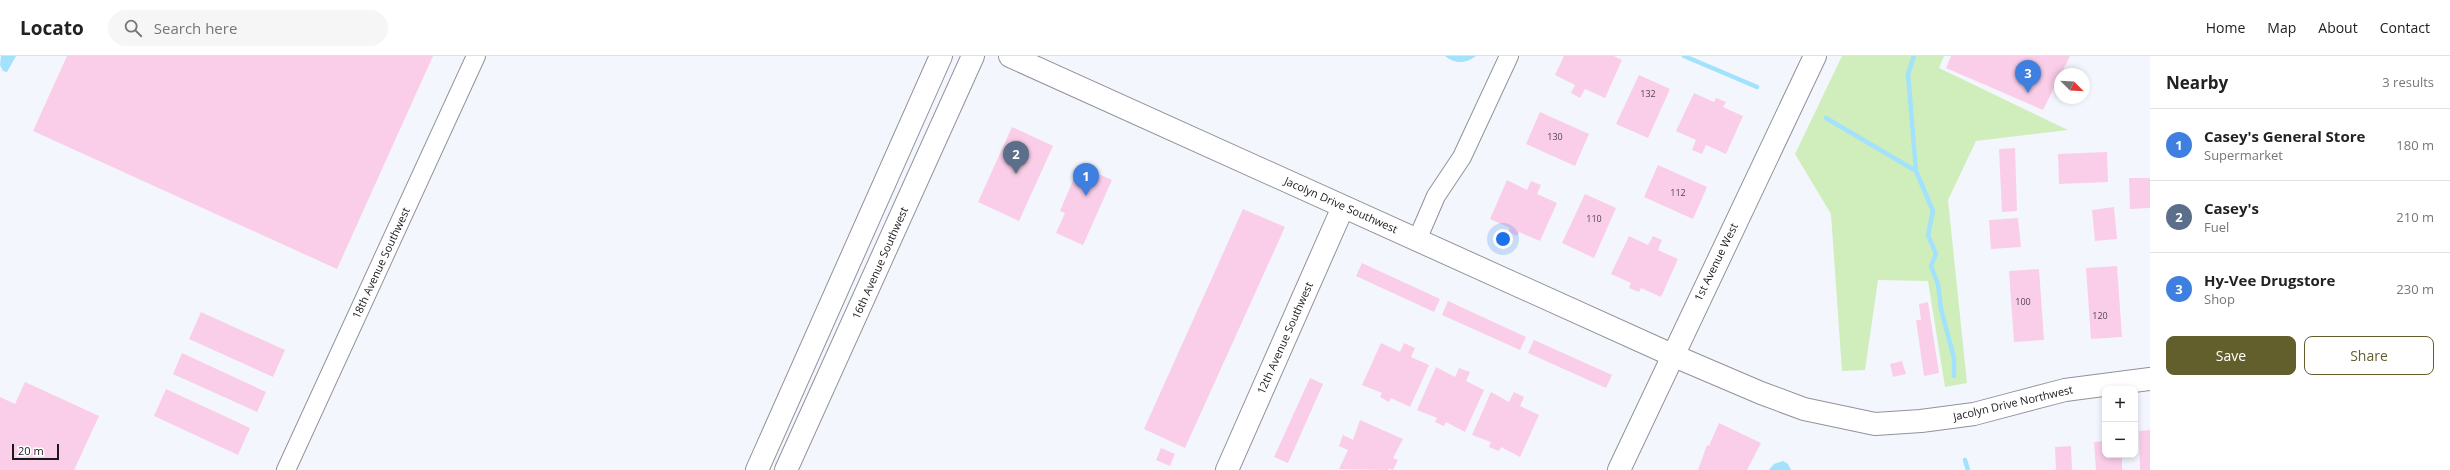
<!DOCTYPE html>
<meta charset="utf-8">
<style>
body{margin:0;font-family:"Open Sans",sans-serif;background:#f6f6f6;color:#222}
.controls{position:absolute;right:12px;bottom:12px;display:grid;overflow:hidden;border-radius:8px;box-shadow:0 2px 6px #0003}
.controls button{width:36px;height:36px;display:grid;place-items:center;padding:0;border:0;border-bottom:1px solid #e0e0e0;background:#fff;color:#222;font:20px sans-serif}
.compass{position:absolute;left:2054px;top:12px;width:36px;height:36px;border-radius:50%;background:#fff;box-shadow:0 2px 6px #0003;rotate:114deg}
.scale{position:absolute;left:12px;bottom:10px;width:47px;box-sizing:border-box;padding-left:4px;border:2px solid #19191c;border-top:0;font-size:11px;line-height:14px;white-space:nowrap;color:#19191c;-webkit-text-stroke:3px #fff;paint-order:stroke}
.you{position:absolute;left:1503px;top:183px;width:14px;height:14px;margin:-10px;border:3px solid #fff;border-radius:50%;background:#1a73e8;box-shadow:0 0 0 6px #1a73e833}
.badge{display:grid;place-items:center;width:26px;height:26px;border-radius:50%;background:#635f2c;color:#fff;font-size:13px;font-weight:700}
.pin{position:absolute;translate:-50% -33px;filter:drop-shadow(0 1px 2px #0008)}
.pin::after{content:'';position:absolute;top:21px;width:14px;height:12px;background:inherit;clip-path:polygon(0 0,100% 0,50% 100%)}
.list{margin:0;padding:0;list-style:none}
h2{display:flex;justify-content:space-between;align-items:center;height:52px;margin:0;padding:0 16px;font-size:17px}
h2 small{font-size:13px;font-weight:400;color:#767676}
.list li{display:grid;grid-template-columns:26px 1fr auto;gap:12px;align-items:center;box-sizing:border-box;height:72px;padding:0 16px;border-top:1px solid #e0e0e0}
.list b{display:block;font-size:15px;white-space:nowrap}
.list p{margin:0;font-size:13px;white-space:nowrap;color:#767676}
.list em{font-size:13px;font-style:normal;color:#767676}
.actions{display:flex;gap:8px;padding:12px 16px}
.actions a{flex:1;padding:9px 0;border:1px solid #635f2c;border-radius:8px;text-align:center;font-size:14px;color:#635f2c}
.actions .main{background:#635f2c;color:#fff}
.icon{flex:none;width:22px;height:22px;fill:none;stroke:currentColor;stroke-width:2;stroke-linecap:round;stroke-linejoin:round}
.map{position:relative;flex:none;width:2150px;height:414px;overflow:hidden}
header{display:flex;align-items:center;gap:24px;box-sizing:border-box;height:56px;padding:0 20px;background:#fff;border-bottom:1px solid #e0e0e0}
header strong{font-size:19px}
nav{display:flex;gap:22px;margin-inline-start:auto;font-size:14px}
.search{width:280px;height:36px;background:#f6f6f6;display:flex;align-items:center;gap:10px;box-sizing:border-box;padding:0 14px;border-radius:22px;color:#767676;font-size:15px}
main{display:flex}
aside{flex:1;background:#fff}
.map>svg:first-child{display:block}
</style>
<header>
<strong>Locato</strong>
<div class="search"><svg class="icon" aria-label="search" viewBox="0 0 24 24"><circle cx="10" cy="10" r="6"/><path d="M15 15l6 6"/></svg>Search here</div>
<nav><a>Home</a><a>Map</a><a>About</a><a>Contact</a></nav>
</header>
<main>
<div class="map">
<svg width="2150" height="414" viewBox="0 0 2150 414">
<rect width="100%" height="100%" fill="#f4f6fd"/>
<polygon fill="#d0edbc" points="1842,0 1944,0 1939,12 2068,74 1976,85 1948,144 1967,327 1945,331 1928,225 1878,224 1865,314 1842,315 1831,158 1795,98"/>
<g fill="#a2e2fc">
<polygon points="1,0 16,0 7,16 3,15 0,9"/>
<path d="M1445 0H1476C1465 8 1455 8 1445 0Z"/>
<polygon points="1783,405 1788,408 1791,414 1769,414 1774,408"/>
</g>
<g fill="none" stroke-linecap="round" stroke-linejoin="round">
<g stroke="#a2e2fc" stroke-width="4.5">
<polyline points="1684,0 1757,31"/>
<polyline points="1914,0 1908,18 1916,115 1933,155 1928,179 1936,198 1931,210 1938,228 1941,253 1954,302 1954,320"/>
<polyline points="1826,62 1916,115"/>
<polyline points="1965,404 1968,414"/>
</g>
</g>
<g fill="#facee8">
<polygon points="67,0 433,0 337,213 33,75"/>
<polygon points="1564,0 1614,0 1622,4 1605,42 1585,33 1580,42 1571,37 1575,29 1555,19"/>
<polygon points="1951,0 2070,0 2043,54 1946,12"/>
<polygon points="1639,19 1670,33 1648,82 1616,68"/>
<polygon points="1694,37 1714,46 1716,42 1726,46 1723,51 1743,60 1726,98 1706,89 1702,98 1692,94 1696,84 1676,75"/>
<polygon points="1540,56 1589,78 1575,110 1526,88"/>
<polygon points="1012,71 1053,90 1019,165 978,146"/>
<polygon points="2015,92 2017,155 2002,156 1999,93"/>
<polygon points="2107,96 2108,126 2059,128 2058,98"/>
<polygon points="1658,109 1707,131 1693,163 1644,141"/>
<polygon points="1085,112 1112,124 1083,189 1056,177 1065,157 1060,155 1074,122 1079,124"/>
<polygon points="2129,122 2150,122 2150,152 2130,153"/>
<polygon points="1507,124 1527,134 1531,125 1541,129 1537,138 1557,147 1540,185 1519,176 1517,180 1508,176 1510,172 1490,163"/>
<polygon points="1585,138 1616,152 1594,202 1562,187"/>
<polygon points="2114,151 2117,183 2095,185 2092,154"/>
<polygon points="1243,153 1285,171 1185,392 1144,373"/>
<polygon points="2018,162 2021,191 1991,193 1989,164"/>
<polygon points="1629,180 1648,189 1653,180 1662,184 1658,194 1678,203 1661,241 1641,232 1639,236 1629,232 1631,227 1611,218"/>
<polygon points="1362,207 1440,243 1434,256 1356,220"/>
<polygon points="2117,210 2122,281 2091,283 2086,212"/>
<polygon points="2039,213 2044,284 2014,286 2009,215"/>
<polygon points="1448,245 1526,281 1520,294 1442,259"/>
<polygon points="1928,246 1939,317 1924,320 1916,264 1921,264 1919,248"/>
<polygon points="201,256 285,294 273,321 189,283"/>
<polygon points="1534,284 1612,319 1606,332 1528,297"/>
<polygon points="1381,287 1400,296 1404,287 1415,292 1411,301 1429,309 1410,351 1391,342 1389,346 1380,341 1382,337 1362,329"/>
<polygon points="182,297 266,336 257,356 173,318"/>
<polygon points="1902,305 1906,318 1893,321 1890,308"/>
<polygon points="1436,311 1455,321 1459,312 1470,316 1466,325 1484,334 1465,376 1446,366 1444,370 1435,366 1437,362 1417,354"/>
<polygon points="1310,322 1323,328 1288,407 1274,401"/>
<polygon points="25,326 99,360 74,414 0,414 0,341 15,348"/>
<polygon points="166,333 250,372 238,399 154,360"/>
<polygon points="1491,336 1509,346 1514,336 1524,341 1520,350 1539,359 1520,401 1501,391 1499,395 1489,391 1491,386 1472,379"/>
<polygon points="1360,364 1403,383 1393,402 1398,404 1393,414 1389,412 1388,414 1339,413 1348,394 1339,390 1343,379 1353,384"/>
<polygon points="1719,367 1761,387 1747,414 1698,414 1707,389 1709,390"/>
<polygon points="2150,374 2150,414 2140,414 2139,375"/>
<polygon points="2105,385 2105,399 2122,399 2122,414 2096,414 2094,386"/>
<polygon points="2071,390 2072,414 2056,414 2055,391"/>
<polygon points="1161,392 1175,398 1170,410 1156,404"/>
</g>
<g fill="none" stroke-linecap="round" stroke-linejoin="round">
<defs>
<g id="minor">
<polyline points="1417,184 1436,140 1462,101 1509,0"/>
<polyline points="286,414 476,0"/>
</g>
<g id="tertiary">
<polyline points="1010,0 1672,299 1761,337 1804,353 1875,368 1921,365 1974,358 2065,334 2150,323"/>
<polyline points="1227,414 1343,151"/>
<polyline points="1619,414 1815,0"/>
</g>
<g id="secondary">
<polyline points="757,414 941,0"/>
<polyline points="786,414 973,0"/>
</g>
</defs>
<use href="#minor" stroke="#91929b" stroke-width="20"/>
<use href="#tertiary" stroke="#91929b" stroke-width="24"/>
<use href="#secondary" stroke="#91929b" stroke-width="24"/>
<use href="#minor" stroke="#fff" stroke-width="18"/>
<use href="#tertiary" stroke="#fff" stroke-width="22"/>
<use href="#secondary" stroke="#fff" stroke-width="22"/>
</g>
<g text-anchor="middle" stroke-width="4" stroke-linejoin="round" paint-order="stroke">
<g font-size="9" fill="#51464f">
<text x="1648" y="41">132</text>
<text x="1555" y="84">130</text>
<text x="1678" y="140">112</text>
<text x="1594" y="166">110</text>
<text x="2023" y="249">100</text>
<text x="2100" y="263">120</text>
</g>
<g font-size="11" fill="#19191c" stroke="#fff">
<text transform="translate(1341 149) rotate(24)" y="4">Jacolyn Drive Southwest</text>
<text transform="translate(1716 206) rotate(-64)" y="4">1st Avenue West</text>
<text transform="translate(381 207) rotate(-65)" y="4">18th Avenue Southwest</text>
<text transform="translate(880 207) rotate(-66)" y="4">16th Avenue Southwest</text>
<text transform="translate(1285 282) rotate(-66)" y="4">12th Avenue Southwest</text>
<text transform="translate(2013 347) rotate(-13)" y="4">Jacolyn Drive Northwest</text>
</g>
</g>
</svg>
<div class="controls">
<button>+</button>
<button>−</button>
</div>
<svg class="compass" viewBox="-18 -18 36 36"><path d="M0-13l5 13h-10z" fill="#e53935"/><path d="M0 13l5-13h-10z" fill="#767676"/></svg>
<div class="scale">20 m</div>
<div class="you"></div>
<div class="pin badge" style="left:1086px;top:140px;background:#3f7fe0">1</div>
<div class="pin badge" style="left:1016px;top:118px;background:#5c6f8a">2</div>
<div class="pin badge" style="left:2028px;top:37px;background:#3f7fe0">3</div>
</div>
<aside>
<h2>Nearby<small>3 results</small></h2>
<ul class="list">
<li><span class="badge" style="background:#3f7fe0">1</span><div><b>Casey's General Store</b><p>Supermarket</p></div><em>180 m</em></li>
<li><span class="badge" style="background:#5c6f8a">2</span><div><b>Casey's</b><p>Fuel</p></div><em>210 m</em></li>
<li><span class="badge" style="background:#3f7fe0">3</span><div><b>Hy-Vee Drugstore</b><p>Shop</p></div><em>230 m</em></li>
</ul>
<div class="actions"><a class="main">Save</a><a>Share</a></div>
</aside>
</main>
